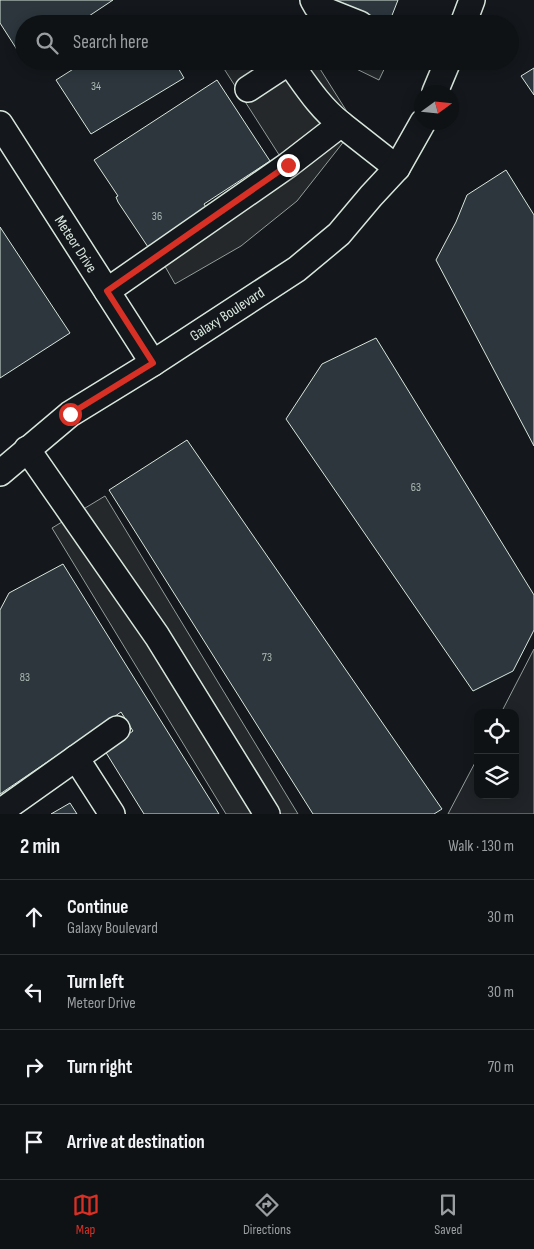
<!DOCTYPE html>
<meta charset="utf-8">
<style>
body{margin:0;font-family:"Sofia Sans Condensed",sans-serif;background:#181b1e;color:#f1f3f6}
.controls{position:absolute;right:15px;bottom:15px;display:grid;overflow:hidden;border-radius:10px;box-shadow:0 2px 12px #0003}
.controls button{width:45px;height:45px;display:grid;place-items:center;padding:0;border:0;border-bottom:1px solid #2f3234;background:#0f1215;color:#f1f3f6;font:25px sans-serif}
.compass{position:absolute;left:414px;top:85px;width:45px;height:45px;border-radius:50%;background:#0f1215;box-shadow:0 2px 12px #0003;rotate:75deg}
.stop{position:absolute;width:15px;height:15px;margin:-11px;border:4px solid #d93025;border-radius:50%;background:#fff}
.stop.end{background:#d93025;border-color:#fff;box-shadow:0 1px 5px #0008}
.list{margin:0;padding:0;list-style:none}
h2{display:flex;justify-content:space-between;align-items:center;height:65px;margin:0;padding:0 20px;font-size:21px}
h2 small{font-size:16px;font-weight:400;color:#9b9ea0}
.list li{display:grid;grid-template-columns:32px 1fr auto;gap:15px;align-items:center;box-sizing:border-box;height:75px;padding:0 20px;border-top:1px solid #2f3234}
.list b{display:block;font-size:19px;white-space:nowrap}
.list p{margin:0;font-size:16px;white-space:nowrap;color:#9b9ea0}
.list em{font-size:16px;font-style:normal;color:#9b9ea0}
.icon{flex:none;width:28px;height:28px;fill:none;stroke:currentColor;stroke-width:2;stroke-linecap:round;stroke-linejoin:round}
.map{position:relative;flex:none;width:534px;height:814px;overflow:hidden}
.search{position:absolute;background:#0f1215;box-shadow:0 2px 12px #0003;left:15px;right:15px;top:15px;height:55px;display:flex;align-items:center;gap:12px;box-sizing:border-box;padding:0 18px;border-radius:28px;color:#9b9ea0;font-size:19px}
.sheet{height:365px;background:#0f1215}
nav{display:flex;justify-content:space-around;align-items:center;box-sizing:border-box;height:70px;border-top:1px solid #2f3234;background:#0f1215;font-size:14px;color:#9b9ea0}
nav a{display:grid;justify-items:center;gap:2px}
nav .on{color:#d93025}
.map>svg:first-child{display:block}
</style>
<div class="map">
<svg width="534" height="814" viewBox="0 0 534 814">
<rect width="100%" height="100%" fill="#14181c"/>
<polygon fill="#202428" stroke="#939e99" points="534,649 534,814 448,814 478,757 478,795 515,795 515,713 501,713"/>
<g fill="#24282b" stroke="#939e99">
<polygon points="225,61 315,61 356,126 297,201 241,246 175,284 158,254 283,161 221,64"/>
<polygon points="340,61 388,61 379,80"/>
<polygon points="105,496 298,814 226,814 52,528"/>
</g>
<g fill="#2c363c" stroke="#d8e6dc">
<polygon points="0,0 113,0 77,24 24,24 23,59 0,23"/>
<polygon points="334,0 398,0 389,23"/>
<polygon points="86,61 174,61 184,78 91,134 56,80"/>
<polygon points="534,68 534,95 521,76"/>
<polygon points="217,80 270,161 204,204 207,209 148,247 118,202 116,197 118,196 94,160"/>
<polygon points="506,170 534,215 534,446 436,260 456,222 467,195"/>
<polygon points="0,227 70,333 0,378"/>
<polygon points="376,338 534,595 534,630 513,671 473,691 286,419 322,364"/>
<polygon points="187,440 442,809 434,814 313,814 109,490"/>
<polygon points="63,564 219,814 144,814 105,751 133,731 121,712 0,794 0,610 9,593"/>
<polygon points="70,803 77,814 51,814"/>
</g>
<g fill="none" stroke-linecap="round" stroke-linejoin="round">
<defs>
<g id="minor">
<polyline points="313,0 317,7 360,24"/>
<polyline points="463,24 472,0"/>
<path d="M248 89 289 62C305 84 319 107 341 124"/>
<polyline points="435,92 448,61"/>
<polyline points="0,124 153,363"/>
<polyline points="107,291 288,165 341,124 397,168"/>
<polyline points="27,449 157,636 267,814"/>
<polyline points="0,473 70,414 153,363 297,269 339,234 371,196 397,168 423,122"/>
<polyline points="76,758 112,814"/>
<polyline points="0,812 117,729"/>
</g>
</defs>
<use href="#minor" stroke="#d8e6dc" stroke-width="28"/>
<use href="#minor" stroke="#14181c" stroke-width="25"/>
</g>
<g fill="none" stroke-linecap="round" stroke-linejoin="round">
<polyline stroke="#d93025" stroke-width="6" points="70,414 153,363 107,291 288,165"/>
</g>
<g text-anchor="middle" stroke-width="4" stroke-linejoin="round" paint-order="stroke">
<g font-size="12" fill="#adbab4">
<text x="96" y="90">34</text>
<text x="157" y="220">36</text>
<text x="416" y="491">63</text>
<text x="267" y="661">73</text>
<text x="25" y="681">83</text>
</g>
<g font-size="15" fill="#d8e6dc" stroke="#14181c">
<text transform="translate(76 244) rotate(57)" y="5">Meteor Drive</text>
<text transform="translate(227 314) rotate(-33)" y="5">Galaxy Boulevard</text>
</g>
</g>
</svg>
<div class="controls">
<button><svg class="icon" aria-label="locate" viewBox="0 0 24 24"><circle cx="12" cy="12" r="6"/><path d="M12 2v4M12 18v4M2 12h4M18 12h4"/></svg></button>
<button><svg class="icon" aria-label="layers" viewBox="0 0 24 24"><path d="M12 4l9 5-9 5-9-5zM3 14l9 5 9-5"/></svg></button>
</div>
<svg class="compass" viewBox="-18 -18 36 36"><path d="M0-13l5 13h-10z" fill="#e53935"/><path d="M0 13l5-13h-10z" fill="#9b9ea0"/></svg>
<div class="stop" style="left:70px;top:414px"></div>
<div class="stop end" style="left:288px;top:165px"></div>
<div class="search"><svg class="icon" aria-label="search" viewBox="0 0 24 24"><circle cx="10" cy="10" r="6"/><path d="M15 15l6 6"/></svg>Search here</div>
</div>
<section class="sheet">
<h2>2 min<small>Walk · 130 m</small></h2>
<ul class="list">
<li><svg class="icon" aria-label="ahead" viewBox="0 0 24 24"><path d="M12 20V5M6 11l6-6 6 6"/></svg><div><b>Continue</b><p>Galaxy Boulevard</p></div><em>30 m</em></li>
<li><svg class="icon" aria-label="left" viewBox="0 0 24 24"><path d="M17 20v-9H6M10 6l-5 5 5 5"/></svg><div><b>Turn left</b><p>Meteor Drive</p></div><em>30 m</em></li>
<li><svg class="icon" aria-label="right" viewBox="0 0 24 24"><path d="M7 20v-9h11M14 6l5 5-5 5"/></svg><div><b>Turn right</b></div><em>70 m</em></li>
<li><svg class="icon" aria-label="arrive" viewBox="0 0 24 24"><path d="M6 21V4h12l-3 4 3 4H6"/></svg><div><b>Arrive at destination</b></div></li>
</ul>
</section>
<nav>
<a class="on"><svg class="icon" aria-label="map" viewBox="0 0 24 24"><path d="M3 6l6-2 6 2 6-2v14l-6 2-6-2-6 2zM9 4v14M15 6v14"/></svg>Map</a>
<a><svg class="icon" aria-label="directions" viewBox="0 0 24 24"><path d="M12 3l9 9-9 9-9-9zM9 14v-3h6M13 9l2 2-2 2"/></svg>Directions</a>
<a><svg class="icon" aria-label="saved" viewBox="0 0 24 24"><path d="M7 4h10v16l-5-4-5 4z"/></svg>Saved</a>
</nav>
